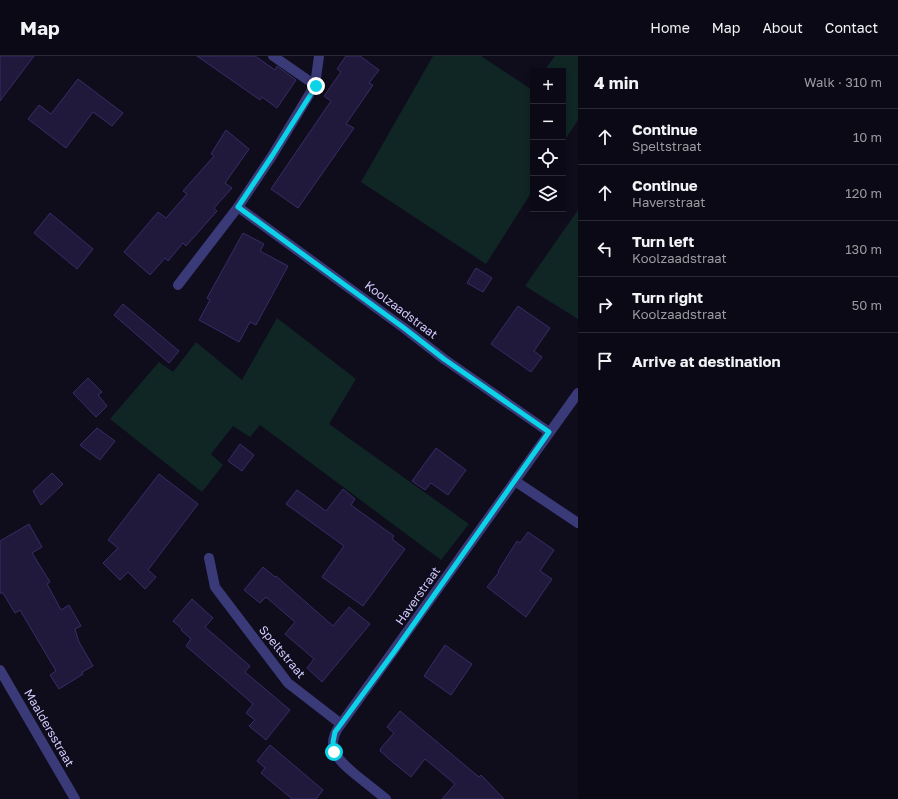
<!DOCTYPE html>
<meta charset="utf-8">
<style>
body{margin:0;font-family:"Golos Text",sans-serif;background:#14121e;color:#f1f3f6}
.controls{position:absolute;right:12px;top:12px;display:grid;overflow:hidden;border-radius:0px;box-shadow:0 2px 6px #0003}
.controls button{width:36px;height:36px;display:grid;place-items:center;padding:0;border:0;border-bottom:1px solid #2b2a34;background:#0b0915;color:#f1f3f6;font:20px sans-serif}
.stop{position:absolute;width:12px;height:12px;margin:-9px;border:3px solid #0cd3e7;border-radius:50%;background:#fff}
.stop.end{background:#0cd3e7;border-color:#fff;box-shadow:0 1px 4px #0008}
.list{margin:0;padding:0;list-style:none}
h2{display:flex;justify-content:space-between;align-items:center;height:52px;margin:0;padding:0 16px;font-size:17px}
h2 small{font-size:13px;font-weight:400;color:#9a9aa0}
.list li{display:grid;grid-template-columns:26px 1fr auto;gap:12px;align-items:center;box-sizing:border-box;height:56px;padding:0 16px;border-top:1px solid #2b2a34}
.list b{display:block;font-size:15px;white-space:nowrap}
.list p{margin:0;font-size:13px;white-space:nowrap;color:#9a9aa0}
.list em{font-size:13px;font-style:normal;color:#9a9aa0}
.icon{flex:none;width:22px;height:22px;fill:none;stroke:currentColor;stroke-width:2;stroke-linecap:round;stroke-linejoin:round}
.map{position:relative;flex:none;width:578px;height:743px;overflow:hidden}
header{display:flex;align-items:center;gap:24px;box-sizing:border-box;height:56px;padding:0 20px;background:#0b0915;border-bottom:1px solid #2b2a34}
header strong{font-size:19px}
nav{display:flex;gap:22px;margin-inline-start:auto;font-size:14px}
main{display:flex}
aside{flex:1;background:#0b0915}
.map>svg:first-child{display:block}
</style>
<header>
<strong>Map</strong>
<nav><a>Home</a><a>Map</a><a>About</a><a>Contact</a></nav>
</header>
<main>
<div class="map">
<svg width="578" height="743" viewBox="0 0 578 743">
<rect width="100%" height="100%" fill="#0f0c1c"/>
<g fill="#102625">
<polygon points="433,0 481,0 531,33 533,30 533,134 486,208 361,126"/>
<polygon points="555,0 578,0 578,64 563,87 563,15 544,15"/>
<polygon points="578,154 578,263 525,230"/>
<polygon points="277,262 356,323 329,368 469,468 441,504 260,369 250,381 233,370 211,398 223,409 202,436 110,363 159,306 173,316 196,286 242,324"/>
</g>
<g fill="#20193c" stroke="#382d67">
<polygon points="0,0 34,0 0,45"/>
<polygon points="197,0 255,0 275,14 277,10 296,24 277,52 262,41 260,44"/>
<polygon points="346,0 360,0 379,14 369,27 373,29 346,68 354,72 298,152 271,133 331,45 324,40 341,16 337,13"/>
<polygon points="78,23 123,57 112,70 93,56 66,92 28,63 39,49 51,58"/>
<polygon points="226,74 249,93 225,127 232,132 214,152 217,155 186,190 183,187 168,205 165,202 150,219 124,196 158,156 166,162 187,138 183,135 214,100 211,98"/>
<polygon points="50,157 93,193 77,213 34,177"/>
<polygon points="243,177 264,188 260,195 288,210 256,269 250,266 239,286 199,264 210,244 207,242"/>
<polygon points="476,212 492,222 483,236 467,227"/>
<polygon points="123,248 179,295 169,307 114,259"/>
<polygon points="518,250 550,272 534,295 542,301 531,316 491,288"/>
<polygon points="88,322 102,336 98,339 107,350 96,361 73,337"/>
<polygon points="97,372 115,385 100,404 80,389"/>
<polygon points="240,388 254,399 242,415 228,405"/>
<polygon points="436,392 466,414 448,439 431,427 425,434 412,425"/>
<polygon points="52,417 63,428 41,449 33,435"/>
<polygon points="159,418 198,448 148,514 156,521 145,533 128,516 120,524 103,507 118,492 108,484"/>
<polygon points="343,433 355,443 351,449 394,480 392,483 405,493 363,550 322,521 344,490 286,448 297,434 326,455"/>
<polygon points="29,468 42,491 32,497 50,526 47,528 61,554 69,549 81,570 75,573 79,586 93,610 82,616 83,618 59,633 50,619 56,615 20,554 15,557 3,537 0,537 0,485"/>
<polygon points="528,476 554,494 540,515 552,523 526,561 487,531 499,516 498,515 517,485 520,487"/>
<polygon points="263,511 275,521 276,520 333,570 349,551 370,568 322,626 307,612 314,603 285,578 295,566 266,541 260,547 244,534"/>
<polygon points="192,543 213,562 205,571 250,610 245,616 290,654 266,684 249,670 255,664 246,657 253,648 186,590 191,583 181,574 182,573 173,565"/>
<polygon points="445,589 472,608 451,639 424,620"/>
<polygon points="400,655 479,721 481,719 504,743 442,743 455,728 425,703 411,721 395,708 380,695 381,692 394,677 387,671"/>
<polygon points="270,689 323,734 316,743 292,743 261,717 265,712 257,705"/>
</g>
<g fill="none" stroke-linecap="round" stroke-linejoin="round">
<g stroke="#3b3a79" stroke-width="10">
<polyline points="273,0 315,29"/>
<polyline points="238,151 404,272 444,303 549,376"/>
<polyline points="178,229 238,151 272,100 315,29 319,0"/>
<polyline points="515,425 578,467"/>
<path d="M209 502 215 531 288 627 341 668C323 691 338 704 356 719 366 727 376 735 386 743"/>
<polyline points="0,614 75,743"/>
<polyline points="341,668 578,337"/>
</g>
</g>
<g fill="none" stroke-linecap="round" stroke-linejoin="round">
<polyline stroke="#0cd3e7" stroke-width="5" points="316,30 272,100 238,151 404,272 444,303 549,376 394,596 335,676 333,686 334,696"/>
</g>
<g text-anchor="middle" stroke-width="3" stroke-linejoin="round" paint-order="stroke">
<g font-size="12" fill="#d0cafc" stroke="#0f0c1c">
<text transform="translate(401 254) rotate(37)" y="4">Koolzaadstraat</text>
<text transform="translate(418 540) rotate(-55)" y="4">Haverstraat</text>
<text transform="translate(282 596) rotate(50)" y="4">Speltstraat</text>
<text transform="translate(49 672) rotate(60)" y="4">Maaldersstraat</text>
</g>
</g>
</svg>
<div class="controls">
<button>+</button>
<button>−</button>
<button><svg class="icon" aria-label="locate" viewBox="0 0 24 24"><circle cx="12" cy="12" r="6"/><path d="M12 2v4M12 18v4M2 12h4M18 12h4"/></svg></button>
<button><svg class="icon" aria-label="layers" viewBox="0 0 24 24"><path d="M12 4l9 5-9 5-9-5zM3 14l9 5 9-5"/></svg></button>
</div>
<div class="stop" style="left:334px;top:696px"></div>
<div class="stop end" style="left:316px;top:30px"></div>
</div>
<aside>
<h2>4 min<small>Walk · 310 m</small></h2>
<ul class="list">
<li><svg class="icon" aria-label="ahead" viewBox="0 0 24 24"><path d="M12 20V5M6 11l6-6 6 6"/></svg><div><b>Continue</b><p>Speltstraat</p></div><em>10 m</em></li>
<li><svg class="icon" aria-label="ahead" viewBox="0 0 24 24"><path d="M12 20V5M6 11l6-6 6 6"/></svg><div><b>Continue</b><p>Haverstraat</p></div><em>120 m</em></li>
<li><svg class="icon" aria-label="left" viewBox="0 0 24 24"><path d="M17 20v-9H6M10 6l-5 5 5 5"/></svg><div><b>Turn left</b><p>Koolzaadstraat</p></div><em>130 m</em></li>
<li><svg class="icon" aria-label="right" viewBox="0 0 24 24"><path d="M7 20v-9h11M14 6l5 5-5 5"/></svg><div><b>Turn right</b><p>Koolzaadstraat</p></div><em>50 m</em></li>
<li><svg class="icon" aria-label="arrive" viewBox="0 0 24 24"><path d="M6 21V4h12l-3 4 3 4H6"/></svg><div><b>Arrive at destination</b></div></li>
</ul>
</aside>
</main>
